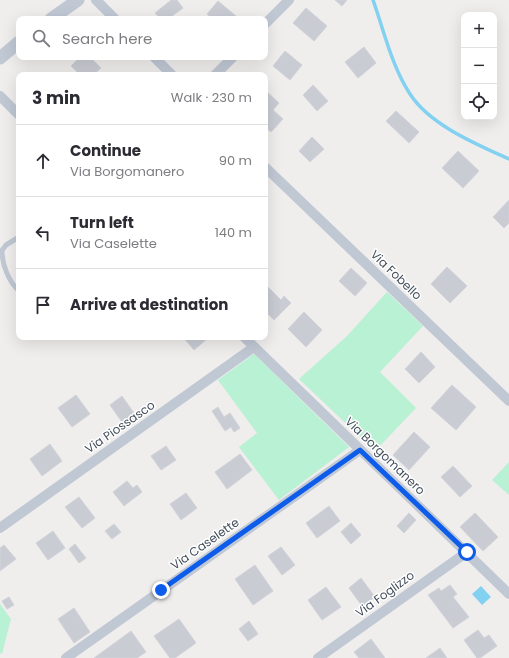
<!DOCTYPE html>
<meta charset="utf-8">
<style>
body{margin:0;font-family:Poppins,sans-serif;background:#f2f2f3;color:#2b2b33}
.controls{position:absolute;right:12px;top:12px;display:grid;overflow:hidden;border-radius:8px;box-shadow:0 4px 16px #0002}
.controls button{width:36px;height:36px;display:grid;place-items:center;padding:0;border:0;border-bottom:1px solid #e1e1e2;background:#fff;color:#2b2b33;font:20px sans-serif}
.stop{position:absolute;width:12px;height:12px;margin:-9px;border:3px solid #0d5cea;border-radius:50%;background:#fff}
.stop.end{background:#0d5cea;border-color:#fff;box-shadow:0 1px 4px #0008}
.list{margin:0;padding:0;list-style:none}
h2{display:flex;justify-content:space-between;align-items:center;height:52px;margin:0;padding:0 16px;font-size:17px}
h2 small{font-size:13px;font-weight:400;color:#7c7c81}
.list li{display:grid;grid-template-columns:26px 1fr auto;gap:12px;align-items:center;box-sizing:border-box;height:72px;padding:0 16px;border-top:1px solid #e1e1e2}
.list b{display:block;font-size:15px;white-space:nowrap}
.list p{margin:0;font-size:13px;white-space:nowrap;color:#7c7c81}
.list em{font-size:13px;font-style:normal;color:#7c7c81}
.icon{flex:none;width:22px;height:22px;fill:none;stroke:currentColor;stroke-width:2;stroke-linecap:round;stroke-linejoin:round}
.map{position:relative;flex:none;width:509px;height:658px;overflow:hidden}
.search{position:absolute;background:#fff;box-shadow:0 4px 16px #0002;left:16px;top:16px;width:252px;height:44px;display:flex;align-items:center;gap:10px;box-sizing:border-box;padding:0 14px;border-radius:8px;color:#7c7c81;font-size:15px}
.panel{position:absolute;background:#fff;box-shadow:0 4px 16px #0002;left:16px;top:72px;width:252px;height:268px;border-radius:8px}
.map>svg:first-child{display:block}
</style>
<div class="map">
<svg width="509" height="658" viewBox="0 0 509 658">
<rect width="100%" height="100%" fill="#f0eded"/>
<g fill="#b8f1d3">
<polygon points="387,292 423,326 380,372 416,408 375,451 299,379 347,336"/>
<polygon points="254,354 349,447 279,500 239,447 257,433 218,380"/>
<polygon points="509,462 509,495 492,480"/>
<polygon points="0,604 11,619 2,654 0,653"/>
</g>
<polygon fill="#82d1f1" points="481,586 491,597 482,605 472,594"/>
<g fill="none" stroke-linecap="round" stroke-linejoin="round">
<path stroke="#82d1f1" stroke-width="3.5" d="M373 0C384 31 392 67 410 94 430 125 476 144 509 159"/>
</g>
<g fill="#c9ccd3" stroke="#d1d3da">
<polygon points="171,0 177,0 183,8 168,19 161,19 155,13"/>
<polygon points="335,0 347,0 342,6"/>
<polygon points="218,1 236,16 233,19 213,19 207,14"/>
<polygon points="306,8 327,26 314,41 293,23"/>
<polygon points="364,47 376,63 358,78 345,62"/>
<polygon points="285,51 302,65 290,80 273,66"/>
<polygon points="80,57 90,57 101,68 93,75 80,75 71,66"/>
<polygon points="313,85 328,101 317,111 303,95"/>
<polygon points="265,90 279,103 273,110 283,119 271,132 265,127"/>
<polygon points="396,111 419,132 409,143 386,121"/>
<polygon points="312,137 324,149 310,162 299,151"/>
<polygon points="458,151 479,171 463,188 442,168"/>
<polygon points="509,200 509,223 504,228 493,217"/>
<polygon points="447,267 467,286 450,303 431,284"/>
<polygon points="351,268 367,283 355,296 339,281"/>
<polygon points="268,287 281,300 284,296 291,303 274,320 265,311 265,290"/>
<polygon points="304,312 322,330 306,347 288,329"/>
<polygon points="183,337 207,337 208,338 194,350"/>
<polygon points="421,352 435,367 419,383 405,369"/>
<polygon points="452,385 476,407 456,430 431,408"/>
<polygon points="76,395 90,414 72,427 58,408"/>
<polygon points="122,396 136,416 124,425 110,405"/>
<polygon points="218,407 224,417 230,413 240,428 234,432 231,427 225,431 212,411"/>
<polygon points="414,432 430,447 409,470 393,455"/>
<polygon points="50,444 62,461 42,476 30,459"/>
<polygon points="166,446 176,460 161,470 151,456"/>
<polygon points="240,454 252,470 227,489 215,472"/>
<polygon points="453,466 472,486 460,497 441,477"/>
<polygon points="127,481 133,488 137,485 142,492 124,506 113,492"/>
<polygon points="186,493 197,508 181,520 170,504"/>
<polygon points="79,497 95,518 82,528 65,507"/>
<polygon points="329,506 340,521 317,538 306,523"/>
<polygon points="409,513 416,520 404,533 397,526"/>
<polygon points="475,513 498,537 483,551 460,527"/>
<polygon points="351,523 361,535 351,544 341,532"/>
<polygon points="114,524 121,532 112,539 105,531"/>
<polygon points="53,531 65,548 48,560 36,543"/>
<polygon points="75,544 86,558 79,563 69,549"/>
<polygon points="4,545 16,559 0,571 0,548"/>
<polygon points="281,547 295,565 282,575 268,556"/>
<polygon points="255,565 273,591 253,605 235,579"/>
<polygon points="361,578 375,597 362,606 349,588"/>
<polygon points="450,585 457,594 453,597 469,617 453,628 428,595 439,588 441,591"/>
<polygon points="326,587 341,607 322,620 308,600"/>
<polygon points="9,597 14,605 7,609 2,601"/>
<polygon points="74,608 90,632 74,643 58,619"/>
<polygon points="179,619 196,643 175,658 170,658 154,636"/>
<polygon points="249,621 258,634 248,641 239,629"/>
<polygon points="478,630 484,638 489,635 497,646 480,658 477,658 464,640"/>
<polygon points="131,631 146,652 137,658 94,658"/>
<polygon points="371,639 385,658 359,658 354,652"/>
<polygon points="440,648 447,658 426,658"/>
</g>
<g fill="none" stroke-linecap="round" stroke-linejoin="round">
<g stroke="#c0c8d4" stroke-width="5">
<path d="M2 251C2 265 9 282 19 291"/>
<polyline points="0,253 6,245 19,237"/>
</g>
<g stroke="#c0c8d4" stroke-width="10">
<polyline points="96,0 115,19"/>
<polyline points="265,24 289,0"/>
<polyline points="154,57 172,75"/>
<polyline points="215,75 233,57"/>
<polyline points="0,96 19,115"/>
<polyline points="265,167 509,401"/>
<polyline points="244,337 509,594"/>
<polyline points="0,528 254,347"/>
<polyline points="66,658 360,450"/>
<polyline points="318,658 467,552"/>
</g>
<g stroke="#c0c8d4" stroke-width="13">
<polyline points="51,19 78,0"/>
<polyline points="0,58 19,42"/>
</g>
</g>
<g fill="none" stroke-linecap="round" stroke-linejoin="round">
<polyline stroke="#0d5cea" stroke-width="5" points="161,590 360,450 467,552"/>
</g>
<g text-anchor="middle" stroke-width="3" stroke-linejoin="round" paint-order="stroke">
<g font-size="12" fill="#444f5c" stroke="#fff">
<text transform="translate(396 275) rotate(44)" y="4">Via Fobello</text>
<text transform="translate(120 427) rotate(-35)" y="4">Via Piossasco</text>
<text transform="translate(385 456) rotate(44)" y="4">Via Borgomanero</text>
<text transform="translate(205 544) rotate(-35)" y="4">Via Caselette</text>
<text transform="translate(385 594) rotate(-36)" y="4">Via Foglizzo</text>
</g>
</g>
</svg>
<div class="controls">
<button>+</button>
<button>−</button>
<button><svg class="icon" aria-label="locate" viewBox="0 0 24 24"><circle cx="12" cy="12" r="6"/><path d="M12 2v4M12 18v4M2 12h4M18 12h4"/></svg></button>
</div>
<div class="stop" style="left:467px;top:552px"></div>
<div class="stop end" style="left:161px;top:590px"></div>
<div class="search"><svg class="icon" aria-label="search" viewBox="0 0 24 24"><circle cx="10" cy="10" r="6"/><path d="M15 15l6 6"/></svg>Search here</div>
<section class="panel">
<h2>3 min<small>Walk · 230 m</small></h2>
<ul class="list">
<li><svg class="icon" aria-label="ahead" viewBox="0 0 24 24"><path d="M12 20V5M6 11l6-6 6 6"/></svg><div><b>Continue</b><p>Via Borgomanero</p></div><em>90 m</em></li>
<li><svg class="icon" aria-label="left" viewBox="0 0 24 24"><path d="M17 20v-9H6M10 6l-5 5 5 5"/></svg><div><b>Turn left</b><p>Via Caselette</p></div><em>140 m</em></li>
<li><svg class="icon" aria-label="arrive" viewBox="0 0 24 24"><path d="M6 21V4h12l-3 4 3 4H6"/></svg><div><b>Arrive at destination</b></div></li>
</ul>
</section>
</div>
